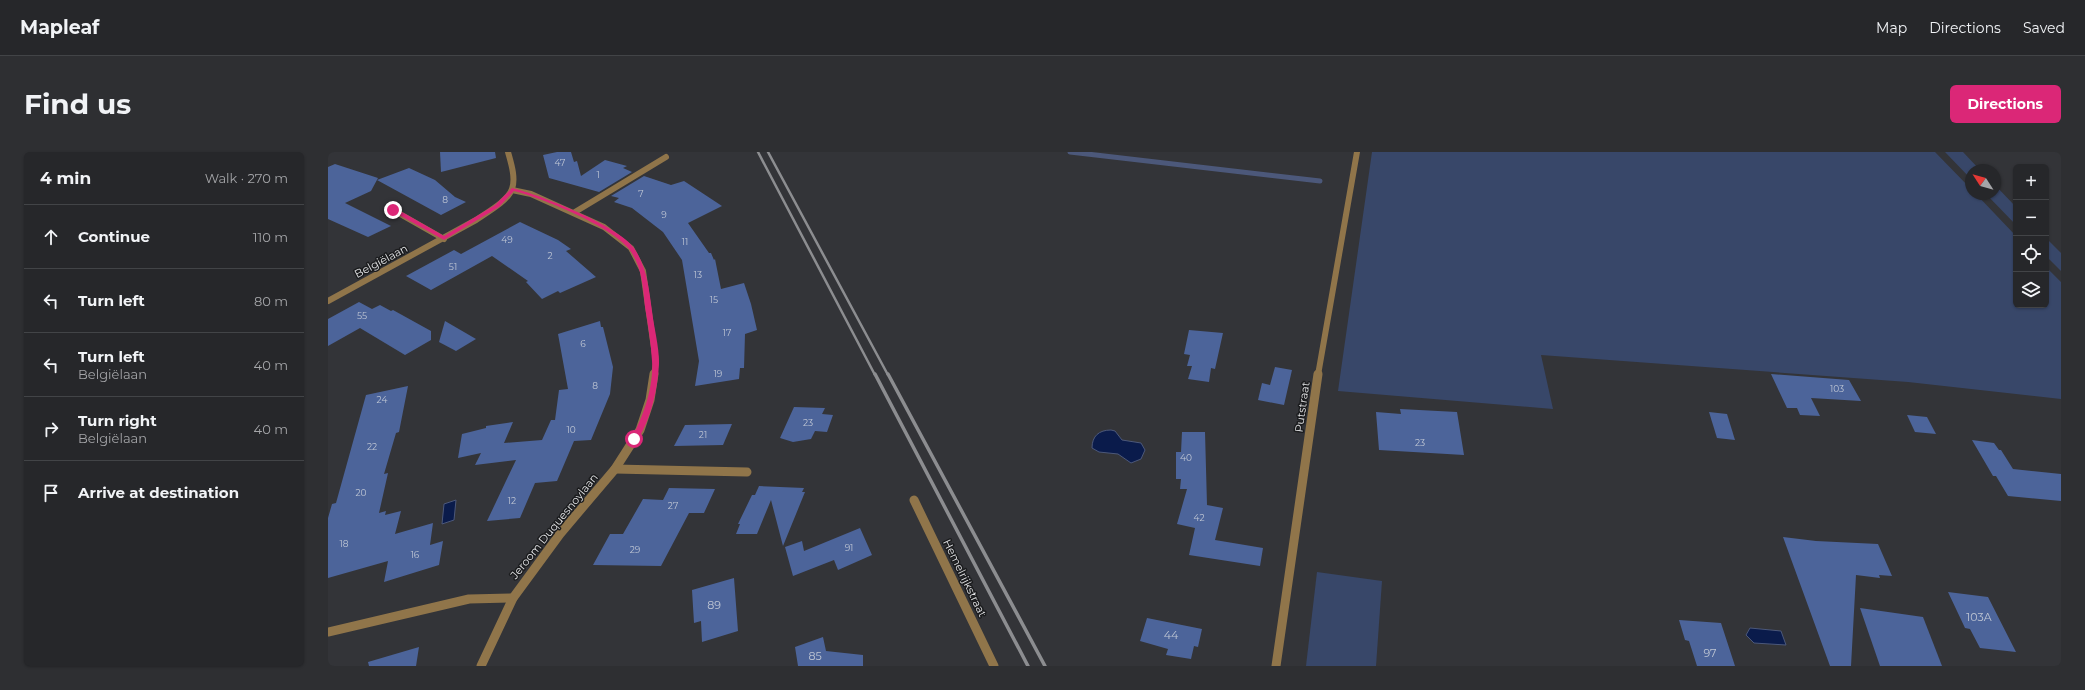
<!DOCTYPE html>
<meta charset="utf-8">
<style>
body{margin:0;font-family:Montserrat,sans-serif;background:#2e2f32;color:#f1f3f6}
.controls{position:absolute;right:12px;top:12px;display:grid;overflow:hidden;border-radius:6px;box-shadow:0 1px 3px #0004}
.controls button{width:36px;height:36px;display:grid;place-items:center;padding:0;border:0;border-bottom:1px solid #424447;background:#26272a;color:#f1f3f6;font:20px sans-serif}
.compass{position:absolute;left:1637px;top:12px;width:36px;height:36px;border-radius:50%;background:#26272a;box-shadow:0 1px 3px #0004;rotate:306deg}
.stop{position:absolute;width:12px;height:12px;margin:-9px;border:3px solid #db2777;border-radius:50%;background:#fff}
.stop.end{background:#db2777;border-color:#fff;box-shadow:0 1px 4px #0008}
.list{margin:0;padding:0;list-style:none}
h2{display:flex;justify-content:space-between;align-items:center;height:52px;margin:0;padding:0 16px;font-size:17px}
h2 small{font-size:13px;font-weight:400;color:#a4a5a8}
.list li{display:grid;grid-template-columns:26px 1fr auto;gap:12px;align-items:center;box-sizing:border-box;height:64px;padding:0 16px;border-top:1px solid #424447}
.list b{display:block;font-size:15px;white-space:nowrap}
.list p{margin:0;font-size:13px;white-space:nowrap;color:#a4a5a8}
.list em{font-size:13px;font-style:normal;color:#a4a5a8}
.icon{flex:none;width:22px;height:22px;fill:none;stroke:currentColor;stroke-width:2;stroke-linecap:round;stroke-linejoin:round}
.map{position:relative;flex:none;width:1733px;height:514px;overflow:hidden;border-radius:6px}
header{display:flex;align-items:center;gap:24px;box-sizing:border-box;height:56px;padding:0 20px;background:#26272a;border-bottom:1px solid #424447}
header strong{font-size:19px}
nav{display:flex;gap:22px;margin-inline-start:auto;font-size:14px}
.intro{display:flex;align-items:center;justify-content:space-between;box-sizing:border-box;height:96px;padding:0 24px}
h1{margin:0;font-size:28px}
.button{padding:10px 18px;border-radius:6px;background:#db2777;color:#fff;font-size:14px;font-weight:700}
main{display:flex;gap:24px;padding:0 24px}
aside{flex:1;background:#26272a;border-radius:6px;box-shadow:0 1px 3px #0004}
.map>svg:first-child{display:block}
</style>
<header>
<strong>Mapleaf</strong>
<nav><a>Map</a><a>Directions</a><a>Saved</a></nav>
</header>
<div class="intro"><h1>Find us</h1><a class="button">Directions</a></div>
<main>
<aside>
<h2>4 min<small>Walk · 270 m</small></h2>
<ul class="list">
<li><svg class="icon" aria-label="ahead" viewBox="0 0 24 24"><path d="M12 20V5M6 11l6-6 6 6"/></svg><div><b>Continue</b></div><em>110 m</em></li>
<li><svg class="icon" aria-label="left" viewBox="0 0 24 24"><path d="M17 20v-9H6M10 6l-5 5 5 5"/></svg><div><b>Turn left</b></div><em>80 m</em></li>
<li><svg class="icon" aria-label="left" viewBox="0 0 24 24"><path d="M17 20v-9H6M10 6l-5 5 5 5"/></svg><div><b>Turn left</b><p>Belgiëlaan</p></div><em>40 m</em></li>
<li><svg class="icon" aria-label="right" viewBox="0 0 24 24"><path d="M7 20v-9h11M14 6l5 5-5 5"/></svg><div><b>Turn right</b><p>Belgiëlaan</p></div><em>40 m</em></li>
<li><svg class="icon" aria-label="arrive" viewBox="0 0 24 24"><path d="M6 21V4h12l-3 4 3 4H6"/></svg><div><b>Arrive at destination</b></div></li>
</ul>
</aside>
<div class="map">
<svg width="1733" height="514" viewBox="0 0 1733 514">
<rect width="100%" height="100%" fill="#333438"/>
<g fill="#384769">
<polygon points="1044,0 1607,0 1643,37 1643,42 1648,42 1688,84 1688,153 1718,153 1718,115 1733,130 1733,247 1580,230 1213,203 1225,257 1010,239"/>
<polygon points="1617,0 1635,0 1652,18 1643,18 1643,27"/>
<polygon points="1667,33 1688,55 1688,73 1658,42 1667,42"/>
<polygon points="1718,86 1733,101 1733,119 1718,104"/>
<polygon points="989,420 1054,429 1048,514 978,514"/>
</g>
<g fill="#0a1b4b" stroke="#4c587a">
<path d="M783 278 787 279 794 288 813 291 817 298 813 307 803 311 790 302 771 300 764 296C764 284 771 278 783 278Z"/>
<polygon points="128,348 126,368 114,372 116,352"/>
<polygon points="1422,476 1453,479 1458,493 1426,491 1418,483"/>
</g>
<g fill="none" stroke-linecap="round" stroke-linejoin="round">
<polyline stroke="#4c587a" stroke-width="5" points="742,0 992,29"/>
</g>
<g fill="#4c649a">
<polygon points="112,0 167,0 168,6 113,20"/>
<polygon points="229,0 243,0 246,10 249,9 253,24 277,8 299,14 295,16 304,20 271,40 221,26 215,3"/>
<polygon points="7,12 50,26 43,39 17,51 63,74 40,85 0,67 0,15"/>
<polygon points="81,16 107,28 127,45 138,50 113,63 49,28"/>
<polygon points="316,24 343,33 356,29 394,54 360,71 381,101 383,101 386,108 387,107 393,137 416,131 423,152 429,178 417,182 416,216 412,216 411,227 367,234 371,209 354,108 335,80 304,56 286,50 291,46 283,44"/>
<polygon points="192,70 230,88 243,97 238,99 268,125 232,141 230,139 214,147 198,130 200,129 164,104 103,138 78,124 126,98 133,102"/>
<polygon points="31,150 44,157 52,153 63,159 65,158 103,179 103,188 77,203 32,176 0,194 0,167"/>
<polygon points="117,169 148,187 128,199 111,190"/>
<polygon points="272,169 273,175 275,175 285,215 282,242 263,288 246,289 229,329 207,331 192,366 159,369 188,308 147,313 153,301 130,306 134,282 158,276 158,274 185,270 176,291 214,288 223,268 227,268 231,238 240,237 230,182"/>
<polygon points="861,178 895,181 887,217 883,216 881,230 860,227 864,214 859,214 862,203 856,202"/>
<polygon points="947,215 964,218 956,253 930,248 934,231 942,233"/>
<polygon points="1443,222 1521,228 1533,249 1483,246 1492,264 1472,263 1469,256 1459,256"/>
<polygon points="80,234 71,280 68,281 56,322 60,321 51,361 58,359 57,363 73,359 67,382 105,371 102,393 115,389 111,413 56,430 60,409 0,426 0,366 4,352 8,351 38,243"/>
<polygon points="466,255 497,256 494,262 505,263 499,280 487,279 483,287 465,290 452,286"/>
<polygon points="1072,257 1129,260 1136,303 1051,298 1048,260 1073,262"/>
<polygon points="1381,260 1399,262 1407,288 1389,286"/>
<polygon points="1579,263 1599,265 1608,282 1587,280"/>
<polygon points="404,272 395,293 346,294 357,273"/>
<polygon points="854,280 877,280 879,353 895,356 887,388 935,396 932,414 861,403 867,376 849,372 859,337 852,337 853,327 848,327 848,300 853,300"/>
<polygon points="1644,288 1666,291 1671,298 1673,298 1685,317 1733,322 1733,349 1680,344 1668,324 1665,324"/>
<polygon points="431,334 476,336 474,340 477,340 455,394 443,348 429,382 408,382 412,372 410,372 424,343 427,343"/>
<polygon points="341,336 387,337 376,361 361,361 333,414 265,413 282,382 295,382 315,347 335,348"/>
<polygon points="532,376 544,403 510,418 506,408 465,424 457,395 474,389 476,399"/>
<polygon points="1455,385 1488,389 1550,392 1564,424 1551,423 1552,426 1528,423 1523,514 1502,514"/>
<polygon points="406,426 410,479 374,490 373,469 366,471 364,438"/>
<polygon points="1620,440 1660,445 1688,500 1652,496 1642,477 1637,476"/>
<polygon points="1532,456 1595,465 1614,514 1552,514"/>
<polygon points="819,466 874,477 870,495 866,494 863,507 838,503 840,497 812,489"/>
<polygon points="1351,468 1393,471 1407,514 1369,514 1361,489 1357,488"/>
<polygon points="495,485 498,499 535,503 535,514 470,514 467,495"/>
<polygon points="91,495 88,514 41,514 40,510"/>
</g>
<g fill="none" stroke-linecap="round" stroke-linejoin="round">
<g stroke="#90754a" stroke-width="6">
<polyline points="184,38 203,42 276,75 303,96 315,119 328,210 326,223"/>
<polyline points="65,58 116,87"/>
<polyline points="247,60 338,5"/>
<path d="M0 149 148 68C158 61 180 49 184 37 188 26 183 11 180 0"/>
<polyline points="990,223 1029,0"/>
</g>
<g stroke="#90754a" stroke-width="9">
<polyline points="287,317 419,320"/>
<polyline points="586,348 666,514"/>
<polyline points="0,480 141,447 185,446"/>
<polyline points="153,514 185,446 232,382 287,317 312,278 322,248 326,222"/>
<polyline points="948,514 990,222"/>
</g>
<g stroke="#8c8d90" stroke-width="2.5">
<polyline points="430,0 547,223"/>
<polyline points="440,0 560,223"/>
</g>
<g stroke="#8c8d90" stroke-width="3.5">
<polyline points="547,222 700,514"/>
<polyline points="560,222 717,514"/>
</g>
</g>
<path fill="#db2777" d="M184 36C213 43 289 73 306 96 319 115 321 137 324 159 326 176 331 194 331 211 330 237 323 267 309 289L303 287C315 266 326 234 324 209 323 191 320 173 317 155 315 135 314 114 301 97 283 74 214 46 186 39L171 55 116 88 62 58 67 56 116 84 167 53Z"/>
<g text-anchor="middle" stroke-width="3" stroke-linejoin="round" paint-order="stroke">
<g font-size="9" fill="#bfc6d4">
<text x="232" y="14">47</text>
<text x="270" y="26">1</text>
<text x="313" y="45">7</text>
<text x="117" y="51">8</text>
<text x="336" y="66">9</text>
<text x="179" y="91">49</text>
<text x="357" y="93">11</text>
<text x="222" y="107">2</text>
<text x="125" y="118">51</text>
<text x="370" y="126">13</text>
<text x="386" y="151">15</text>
<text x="34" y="167">55</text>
<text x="399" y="184">17</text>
<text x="255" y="195">6</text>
<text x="390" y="225">19</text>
<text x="267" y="237">8</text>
<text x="1509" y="240">103</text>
<text x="54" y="251">24</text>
<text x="480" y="274">23</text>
<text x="243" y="281">10</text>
<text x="375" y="286">21</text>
<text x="1092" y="294">23</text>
<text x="44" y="298">22</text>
<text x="858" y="309">40</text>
<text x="33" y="344">20</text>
<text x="184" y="352">12</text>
<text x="345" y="357">27</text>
<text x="871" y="369">42</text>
<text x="16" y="395">18</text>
<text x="521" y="399">91</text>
<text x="307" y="401">29</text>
<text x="87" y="406">16</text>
</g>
<g font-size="11" fill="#e5e6e8" stroke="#1b1c1e">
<text transform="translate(53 109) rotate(-28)" y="4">Belgiëlaan</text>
<text transform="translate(974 255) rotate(-82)" y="4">Putstraat</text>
<text transform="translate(226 374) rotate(-51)" y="4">Jeroom Duquesnoylaan</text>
<text transform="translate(637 426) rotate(64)" y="4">Hemelrijkstraat</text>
</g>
<g font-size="11" fill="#bfc6d4">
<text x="386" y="457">89</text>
<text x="1651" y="469">103A</text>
<text x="843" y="487">44</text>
<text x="1382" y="505">97</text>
<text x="487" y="508">85</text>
</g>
</g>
</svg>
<div class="controls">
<button>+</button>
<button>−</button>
<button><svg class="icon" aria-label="locate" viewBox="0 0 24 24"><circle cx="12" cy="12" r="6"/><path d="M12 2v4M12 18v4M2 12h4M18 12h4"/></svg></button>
<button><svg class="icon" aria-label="layers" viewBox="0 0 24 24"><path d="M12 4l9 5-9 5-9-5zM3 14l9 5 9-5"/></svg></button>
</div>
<svg class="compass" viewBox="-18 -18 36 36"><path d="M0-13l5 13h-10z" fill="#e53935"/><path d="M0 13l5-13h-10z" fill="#a4a5a8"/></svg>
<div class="stop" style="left:306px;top:287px"></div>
<div class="stop end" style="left:65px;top:58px"></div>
</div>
</main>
